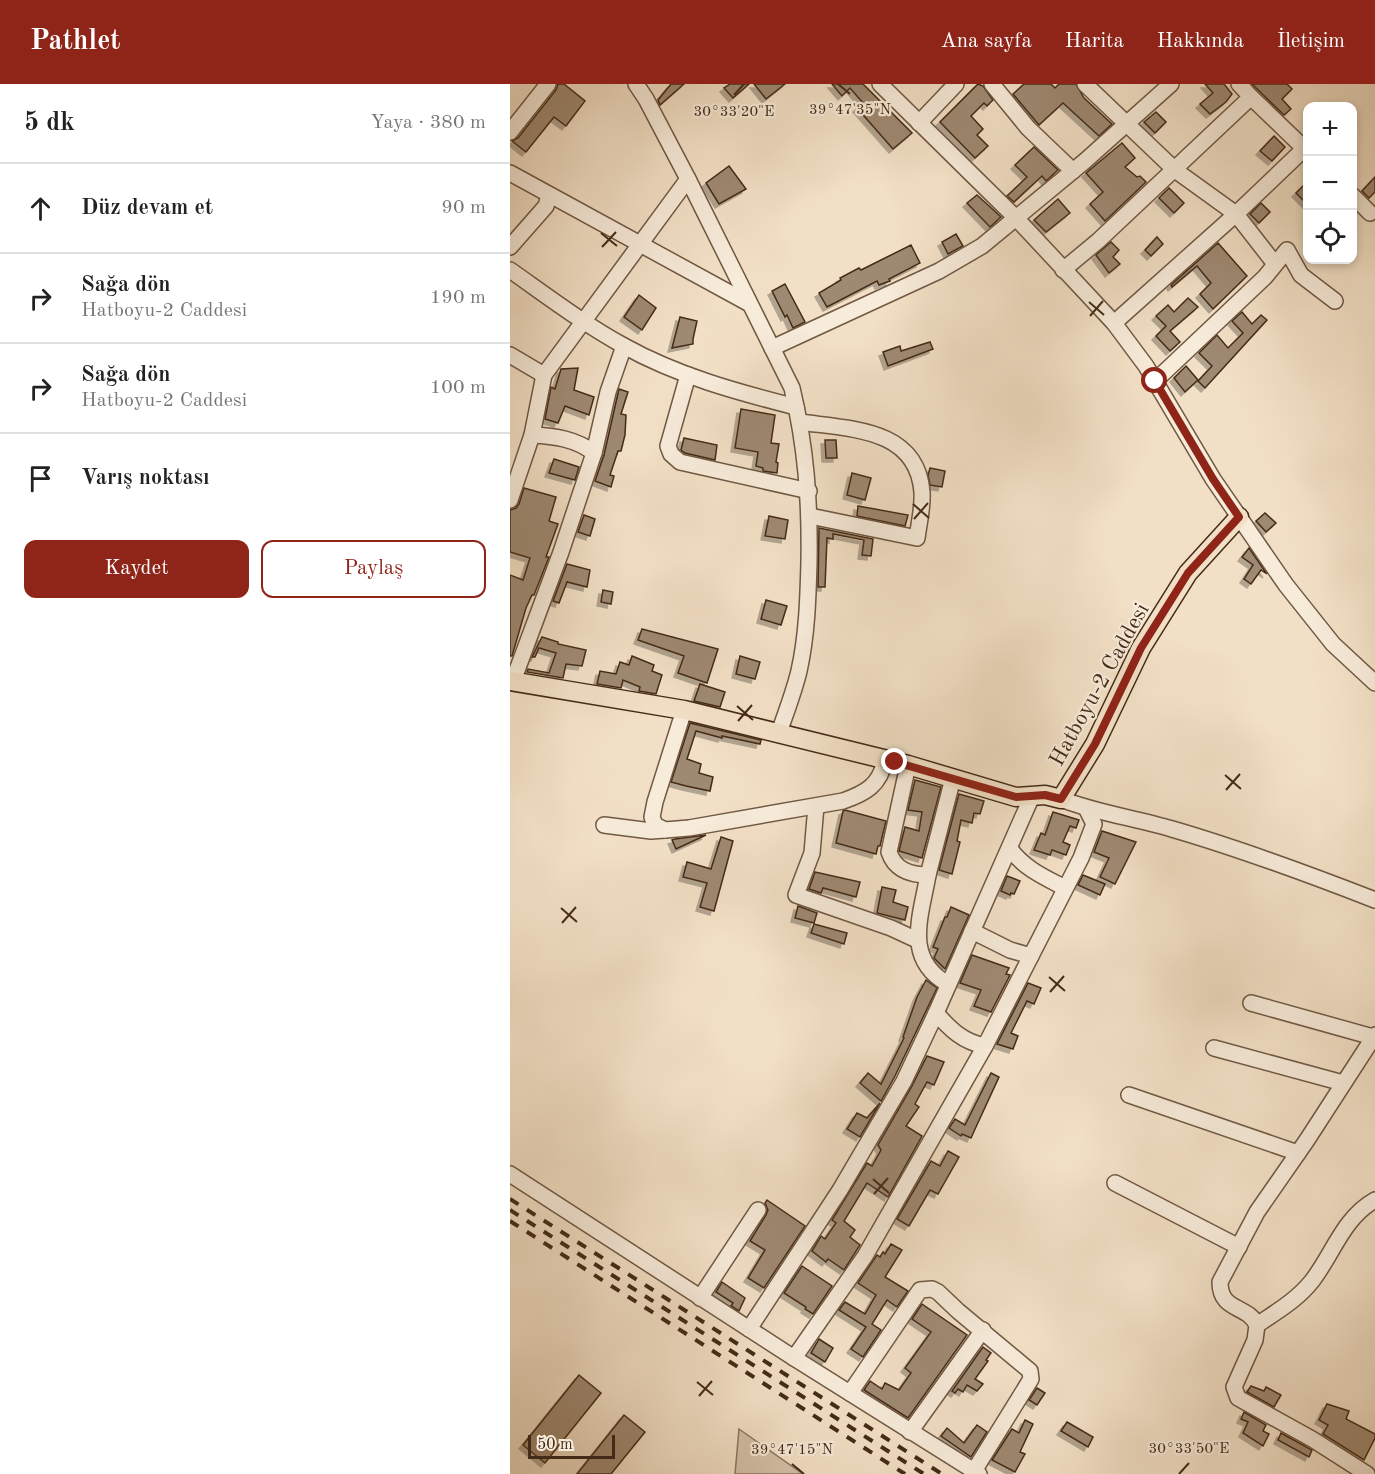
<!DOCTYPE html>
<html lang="tr">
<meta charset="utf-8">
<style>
body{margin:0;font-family:"Old Standard TT",serif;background:#f6f6f6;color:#222}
.controls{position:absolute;right:18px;top:18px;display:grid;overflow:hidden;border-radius:12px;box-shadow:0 3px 9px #0003}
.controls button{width:54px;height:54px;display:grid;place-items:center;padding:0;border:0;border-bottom:2px solid #e0e0e0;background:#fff;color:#222;font:30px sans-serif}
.scale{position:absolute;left:18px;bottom:15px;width:87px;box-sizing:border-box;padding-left:6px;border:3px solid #442b17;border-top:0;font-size:16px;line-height:21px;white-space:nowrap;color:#442b17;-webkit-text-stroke:4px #f7ebda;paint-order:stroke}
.stop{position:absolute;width:18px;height:18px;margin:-14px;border:4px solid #8f2418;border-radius:50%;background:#fff}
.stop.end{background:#8f2418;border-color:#fff;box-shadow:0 2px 6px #0008}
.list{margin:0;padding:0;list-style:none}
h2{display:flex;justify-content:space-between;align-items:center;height:78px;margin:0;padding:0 24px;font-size:26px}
h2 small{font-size:20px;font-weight:400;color:#767676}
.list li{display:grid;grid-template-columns:39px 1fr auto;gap:18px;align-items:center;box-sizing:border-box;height:90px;padding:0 24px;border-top:2px solid #e0e0e0}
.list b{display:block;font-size:22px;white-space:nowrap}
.list p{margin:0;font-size:20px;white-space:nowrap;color:#767676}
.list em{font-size:20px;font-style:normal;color:#767676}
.actions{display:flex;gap:12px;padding:18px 24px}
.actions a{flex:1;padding:14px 0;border:2px solid #8f2418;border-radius:12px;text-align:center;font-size:21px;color:#8f2418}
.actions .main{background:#8f2418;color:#fff}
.icon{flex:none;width:33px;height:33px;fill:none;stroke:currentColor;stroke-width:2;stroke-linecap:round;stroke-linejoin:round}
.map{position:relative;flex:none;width:865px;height:1390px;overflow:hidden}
header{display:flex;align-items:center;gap:36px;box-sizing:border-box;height:84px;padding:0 30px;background:#8f2418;color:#fff}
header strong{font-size:28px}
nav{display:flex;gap:33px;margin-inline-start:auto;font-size:21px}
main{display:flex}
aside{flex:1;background:#fff}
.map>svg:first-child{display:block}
</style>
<header>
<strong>Pathlet</strong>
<nav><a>Ana sayfa</a><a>Harita</a><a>Hakkında</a><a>İletişim</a></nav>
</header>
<main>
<aside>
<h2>5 dk<small>Yaya · 380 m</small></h2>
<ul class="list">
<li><svg class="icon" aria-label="ahead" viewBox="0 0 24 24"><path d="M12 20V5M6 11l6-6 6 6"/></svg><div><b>Düz devam et</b></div><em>90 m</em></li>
<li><svg class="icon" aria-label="right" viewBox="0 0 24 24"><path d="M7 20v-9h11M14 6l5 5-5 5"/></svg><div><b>Sağa dön</b><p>Hatboyu-2 Caddesi</p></div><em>190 m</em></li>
<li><svg class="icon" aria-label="right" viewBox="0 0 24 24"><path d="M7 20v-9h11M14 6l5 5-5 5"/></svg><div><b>Sağa dön</b><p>Hatboyu-2 Caddesi</p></div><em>100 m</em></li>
<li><svg class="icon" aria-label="arrive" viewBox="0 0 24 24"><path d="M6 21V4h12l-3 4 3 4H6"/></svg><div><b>Varış noktası</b></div></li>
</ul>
<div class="actions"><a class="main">Kaydet</a><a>Paylaş</a></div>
</aside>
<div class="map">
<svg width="865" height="1390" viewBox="0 0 865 1390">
<defs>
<filter id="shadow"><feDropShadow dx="-4" dy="4" stdDeviation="0" flood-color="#0004"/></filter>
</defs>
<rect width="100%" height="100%" fill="#f2e0c6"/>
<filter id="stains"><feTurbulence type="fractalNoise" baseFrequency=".00333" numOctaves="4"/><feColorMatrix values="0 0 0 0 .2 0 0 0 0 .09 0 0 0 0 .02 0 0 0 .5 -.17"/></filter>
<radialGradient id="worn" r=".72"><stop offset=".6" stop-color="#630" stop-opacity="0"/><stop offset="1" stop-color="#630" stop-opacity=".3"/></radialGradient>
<polygon fill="#d4c1a8" stroke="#8c7660" stroke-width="1.5" points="229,1345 293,1390 225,1390"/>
<g fill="#9e8972" stroke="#442b17" stroke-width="1.5" filter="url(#shadow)">
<polygon points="48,0 54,0 75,17 56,42 44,33 16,68 2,57 8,54 46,6"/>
<polygon points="161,0 174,0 150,21 148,16"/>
<polygon points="220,0 239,0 223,14 214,4"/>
<polygon points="244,0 275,0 256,15"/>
<polygon points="322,0 353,0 402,49 383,65 347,24 353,19 340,4 332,12"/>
<polygon points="468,0 473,2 483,16 477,22 474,19 461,32 473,45 467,51 478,62 465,74 430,38"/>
<polygon points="514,0 541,0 545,4 549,0 566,0 574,14 602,40 589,52 553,19 529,41 503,10"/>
<polygon points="695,0 714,0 722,10 716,18 700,30 690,20 703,9"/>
<polygon points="742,0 777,0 782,5 772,15 781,25 774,31"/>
<polygon points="646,28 656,38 645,49 634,38"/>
<polygon points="764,52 775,63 762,77 750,67"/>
<polygon points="612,59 625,74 615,83 627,93 630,92 636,98 595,137 580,120 593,108 576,89"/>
<polygon points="524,63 548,86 536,97 532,92 504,118 497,112 517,93 505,81"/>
<polygon points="219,82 236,105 209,120 196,99"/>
<polygon points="865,93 865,108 859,114 852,107"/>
<polygon points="793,102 798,106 798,121 786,109"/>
<polygon points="659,104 674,119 664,129 649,114"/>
<polygon points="467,111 491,133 480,143 457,119"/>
<polygon points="548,115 560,129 536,148 524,136"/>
<polygon points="751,119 760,128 749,139 740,130"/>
<polygon points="446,150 453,162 438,170 432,158"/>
<polygon points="647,153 653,160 641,172 635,166"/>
<polygon points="601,158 609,166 603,173 610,180 599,189 586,171"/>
<polygon points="708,159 737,192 703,225 690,210 701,199 687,182 662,203 661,201"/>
<polygon points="401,161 410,179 379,195 380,197 369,201 367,197 317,223 309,209 331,196 330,194 349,184 351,186"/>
<polygon points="275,200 295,238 283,244 277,231 275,233 262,207"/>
<polygon points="129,211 146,224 132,246 114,233"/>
<polygon points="678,214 688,223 660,247 670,258 660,267 646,252 656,242 646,232 658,221 664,228"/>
<polygon points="732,228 742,240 751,231 757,236 695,304 688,297 702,282 689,269 707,251 718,264 733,249 722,237"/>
<polygon points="170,233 187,237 183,255 183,260 162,264"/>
<polygon points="420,258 423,265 378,282 373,268 390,262 391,267"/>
<polygon points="676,282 688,296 675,308 664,294"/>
<polygon points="68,284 64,306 84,313 79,331 55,322 48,339 35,335 41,303 45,305 51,285"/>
<polygon points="109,305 118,308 111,330 116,331 115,351 111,367 108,367 100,391 104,392 101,403 85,397 94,371"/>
<polygon points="231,325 265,331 261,359 269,360 266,378 268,379 267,389 253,387 253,384 246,382 248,368 225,364"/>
<polygon points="174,354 207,361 205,376 175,369 171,366"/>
<polygon points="315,356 326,356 327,374 316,374"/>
<polygon points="44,375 69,383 65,396 39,389"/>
<polygon points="420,384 435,387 432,403 420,401 418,391"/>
<polygon points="342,389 361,394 355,416 337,411"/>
<polygon points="14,404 46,413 39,437 48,440 36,473 39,473 24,511 22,511 16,524 2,572 0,572 0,491 13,496 20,474 0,468 0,426 6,424 9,420"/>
<polygon points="348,422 398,431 395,442 347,432"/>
<polygon points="755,429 766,439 756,448 746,437"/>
<polygon points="74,431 85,435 80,452 68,448"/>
<polygon points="259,432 278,436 275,455 255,452"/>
<polygon points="309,444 363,455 361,472 352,471 354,456 323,450 323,455 317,454 315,503 308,503"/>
<polygon points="739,464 757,490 751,486 741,500 734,495 743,481 732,473"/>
<polygon points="57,480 80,486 77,503 57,498 49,519 43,517"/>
<polygon points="93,506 103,508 101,520 91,518"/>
<polygon points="256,516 277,522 271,541 251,535"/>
<polygon points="132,545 208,565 197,599 168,589 174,572 128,556"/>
<polygon points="32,553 48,558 48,560 76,566 72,582 56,580 53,594 17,588 18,585 39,589 46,569 29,564 25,573 22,573"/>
<polygon points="122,572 144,581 142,587 152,591 146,610 129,607 130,603 113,596 111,604 87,600 90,587 106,590 110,578 119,581"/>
<polygon points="230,572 250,578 245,595 226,590"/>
<polygon points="190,600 215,608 210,623 184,617"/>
<polygon points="180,639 251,656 250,660 212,652 212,654 186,647 177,675 191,680 189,689 203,693 200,707 176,702 161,698"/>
<polygon points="405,696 431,703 412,774 389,767 395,743 409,747 412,728 398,726"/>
<polygon points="449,710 474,717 470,730 464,729 462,739 451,736 447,757 450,758 442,790 429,786"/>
<polygon points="335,726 376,737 370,762 368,762 366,770 326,759 333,727"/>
<polygon points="543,728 569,736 566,744 560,742 553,758 560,761 556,771 542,766 540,771 524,766 531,749 535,751"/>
<polygon points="592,747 626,758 605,800 590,793 599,774 584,768"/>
<polygon points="196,751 166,765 162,756 165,755"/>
<polygon points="211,753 223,757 204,827 190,823 197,799 173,793 177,778 201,785"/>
<polygon points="305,788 350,798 346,813 313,804 311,809 299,805"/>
<polygon points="573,791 595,800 590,811 568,801"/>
<polygon points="497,792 510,797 504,810 501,809 500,811 491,807"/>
<polygon points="372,803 386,806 383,818 398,823 395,836 367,829"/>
<polygon points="288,822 307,829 304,839 285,834"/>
<polygon points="441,823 459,831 435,885 424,874 428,865 423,863 435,833 437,833"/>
<polygon points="304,840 337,849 334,860 301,849"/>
<polygon points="462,871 499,884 496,890 500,891 481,928 464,922 471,906 450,899"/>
<polygon points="416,896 427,904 385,992 371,1017 350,999 358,989 371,1000 394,954 393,953 407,913"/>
<polygon points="518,899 531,904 524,920 517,917 501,949 508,952 503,965 487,960"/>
<polygon points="417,972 434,978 424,1001 417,998 405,1020 409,1023 396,1042 412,1052 378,1113 357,1099 334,1137 345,1146 340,1153 350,1161 334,1186 318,1175 316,1178 302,1167 311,1152 315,1155 326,1139 322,1136 357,1079 362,1082 371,1066 368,1061 402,1002"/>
<polygon points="481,989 489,993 466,1043 461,1054 452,1050 451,1052 439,1044 445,1035 455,1041"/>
<polygon points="370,1019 350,1053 337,1045 347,1029 357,1034"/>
<polygon points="438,1067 449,1073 428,1110 420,1106 399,1142 387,1135 421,1077 430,1082"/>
<polygon points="257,1116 295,1142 254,1204 238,1194 255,1166 240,1157 256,1131 258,1126 255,1119"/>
<polygon points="381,1160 392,1166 375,1193 398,1207 387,1223 377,1216 362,1240 371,1246 353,1273 341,1265 356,1243 329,1226 335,1218 355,1230 366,1211 348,1199 367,1171 370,1173 373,1168 375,1170"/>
<polygon points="292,1182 322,1202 303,1230 295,1225 296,1223 274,1209"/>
<polygon points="212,1198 235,1214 229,1227 221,1222 223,1219 206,1208"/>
<polygon points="412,1220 457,1251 398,1334 354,1306 360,1297 372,1305 375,1299 389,1306 401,1289 395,1284 421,1248 402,1235"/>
<polygon points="309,1255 323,1264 315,1278 301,1269"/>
<polygon points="473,1263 481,1269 476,1276 478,1277 465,1295 473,1300 467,1307 457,1301 453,1308 448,1305 445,1309 442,1307"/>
<polygon points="69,1291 91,1309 35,1379 13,1361"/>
<polygon points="741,1302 754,1307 756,1303 771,1311 764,1323 737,1308"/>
<polygon points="527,1304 535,1309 527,1321 519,1316"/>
<polygon points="817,1320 839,1327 836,1335 865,1350 865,1354 854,1376 813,1350 818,1341 809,1336"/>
<polygon points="734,1328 756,1341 753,1347 759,1350 753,1362 733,1349 738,1338 731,1335"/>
<polygon points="114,1331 135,1348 101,1390 67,1390"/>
<polygon points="515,1336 523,1340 510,1368 515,1370 505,1388 482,1376 502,1345 509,1349"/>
<polygon points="557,1338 583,1353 578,1363 551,1347"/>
<polygon points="467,1341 477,1348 461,1373 431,1352 437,1344 454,1359"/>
<polygon points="771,1349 802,1366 799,1373 768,1356"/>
</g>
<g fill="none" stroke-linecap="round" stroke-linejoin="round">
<defs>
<g id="minor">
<path d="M126 0 136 15 178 95 282 304C296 363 300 417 299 478 298 515 297 551 289 587 284 608 276 628 269 649"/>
<polyline points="370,0 506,134 604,239 636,282 703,395 776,501 823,560 865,599"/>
<polyline points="482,0 518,44 563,87"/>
<polyline points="575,0 665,86 726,130 604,239"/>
<polyline points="741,13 798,68"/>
<polyline points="409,39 446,0"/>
<polyline points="0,48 38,0"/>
<polyline points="0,89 238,219"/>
<polyline points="842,111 860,129"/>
<polyline points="0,163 36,122 39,111"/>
<polyline points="765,180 726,130 794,65"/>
<path d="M0 186C37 212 74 240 114 262 168 292 227 308 286 323"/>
<polyline points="553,186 588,157 741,13 729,0"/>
<polyline points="262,264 429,187 472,162 575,77 661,0"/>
<polyline points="0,271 34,291"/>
<polyline points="178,291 158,362 161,370 170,378 299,407"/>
<polyline points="645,297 755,193 777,166 791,191 825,217"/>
<path d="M290 338C340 345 407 344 412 408 413 423 409 439 407 454L300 432"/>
<path d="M22 351C45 352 66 355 84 369"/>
<polyline points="0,416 22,351 34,291 178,95"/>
<polyline points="3,597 51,468 84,369 98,308 114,262"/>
<path d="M174 626 145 718 142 733 145 741 155 746 179 744 333 717C356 709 370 701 375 676"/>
<path d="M398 681 379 768C385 786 400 791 418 791 411 832 393 875 438 900"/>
<path d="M551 715C587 729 625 734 662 745 731 765 798 790 865 816"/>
<polyline points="306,722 302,769 286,811 381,844 407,856"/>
<polyline points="94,741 141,747 155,746"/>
<path d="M500 765C515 785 534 793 555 804"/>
<polyline points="418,791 443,694"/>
<polyline points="462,847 500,866 521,872"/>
<polyline points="741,919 863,953"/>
<path d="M426 929C440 945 453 958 475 962"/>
<polyline points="704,964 833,999"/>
<polyline points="619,1011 788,1069"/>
<polyline points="0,1090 284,1274 469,1390"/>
<polyline points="605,1099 729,1163"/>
<polyline points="190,1214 248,1126"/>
<path d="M747 1241C766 1228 787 1216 802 1197 823 1170 833 1134 865 1116"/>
<polyline points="239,1245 330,1106 394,997 426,929 522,712"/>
<polyline points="284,1274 355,1172 475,962 571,774 584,740 576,724"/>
<polyline points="340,1309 410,1206 422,1205 428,1208 448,1227 520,1287 521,1295 464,1387"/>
<polyline points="400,1348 473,1246"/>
<path d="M857 1390 802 1355 728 1314 724 1303 745 1256 747 1241C737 1220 710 1228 710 1198L747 1128 797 1056 865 951"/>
</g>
<polyline id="major" points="0,597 174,626 398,681 506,713 535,711 551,715 585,660 631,564 678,489 729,433"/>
</defs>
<use href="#minor" stroke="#705843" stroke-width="18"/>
<use href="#major" stroke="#442b17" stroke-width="21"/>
<use href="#minor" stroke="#f7ebda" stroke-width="15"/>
<use href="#major" stroke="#f2e0c6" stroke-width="18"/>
<g stroke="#442b17" stroke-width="4" stroke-dasharray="10 10" stroke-linecap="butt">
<polyline points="0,1115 432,1390"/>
<polyline points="0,1126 414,1390"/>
<polyline points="0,1137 395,1390"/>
</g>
</g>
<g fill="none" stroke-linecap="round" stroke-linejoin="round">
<polyline stroke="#8f2418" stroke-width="8" points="385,678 506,713 535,711 551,715 585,660 631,564 678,489 729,433 703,395 645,297"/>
</g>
<path fill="none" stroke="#442b17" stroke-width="2" d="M328 0 340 10M224 11 234 0M91 149 107 162M92 163 106 148M579 218 594 231M580 232 593 217M403 420 419 434M404 435 418 419M227 622 243 636M228 637 242 621M715 691 731 705M716 706 730 690M51 824 67 838M52 839 66 823M539 893 555 907M540 908 554 892M363 1095 379 1109M364 1110 378 1094M187 1298 203 1311M189 1312 202 1297M282 1380 294 1390M669 1390 679 1379"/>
<g text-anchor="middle" stroke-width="4.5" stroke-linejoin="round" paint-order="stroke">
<g font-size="22" fill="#442b17" stroke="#f7ebda">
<text transform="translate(588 600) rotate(-61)" y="8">Hatboyu-2 Caddesi</text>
</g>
</g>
<g font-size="15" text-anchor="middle" fill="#442b17" stroke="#f7ebda" stroke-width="4.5" stroke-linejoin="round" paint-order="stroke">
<text x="340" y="30">39°47'35"N</text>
<text x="224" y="32">30°33'20"E</text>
<text x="679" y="1369">30°33'50"E</text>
<text x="282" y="1370">39°47'15"N</text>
</g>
<rect width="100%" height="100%" filter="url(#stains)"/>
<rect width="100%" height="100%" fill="url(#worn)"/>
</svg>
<div class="controls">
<button>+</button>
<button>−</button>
<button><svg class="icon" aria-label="locate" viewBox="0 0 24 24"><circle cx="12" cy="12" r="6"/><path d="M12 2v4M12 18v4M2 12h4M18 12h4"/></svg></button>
</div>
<div class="scale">50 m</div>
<div class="stop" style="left:645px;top:297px"></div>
<div class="stop end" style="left:385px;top:678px"></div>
</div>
</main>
